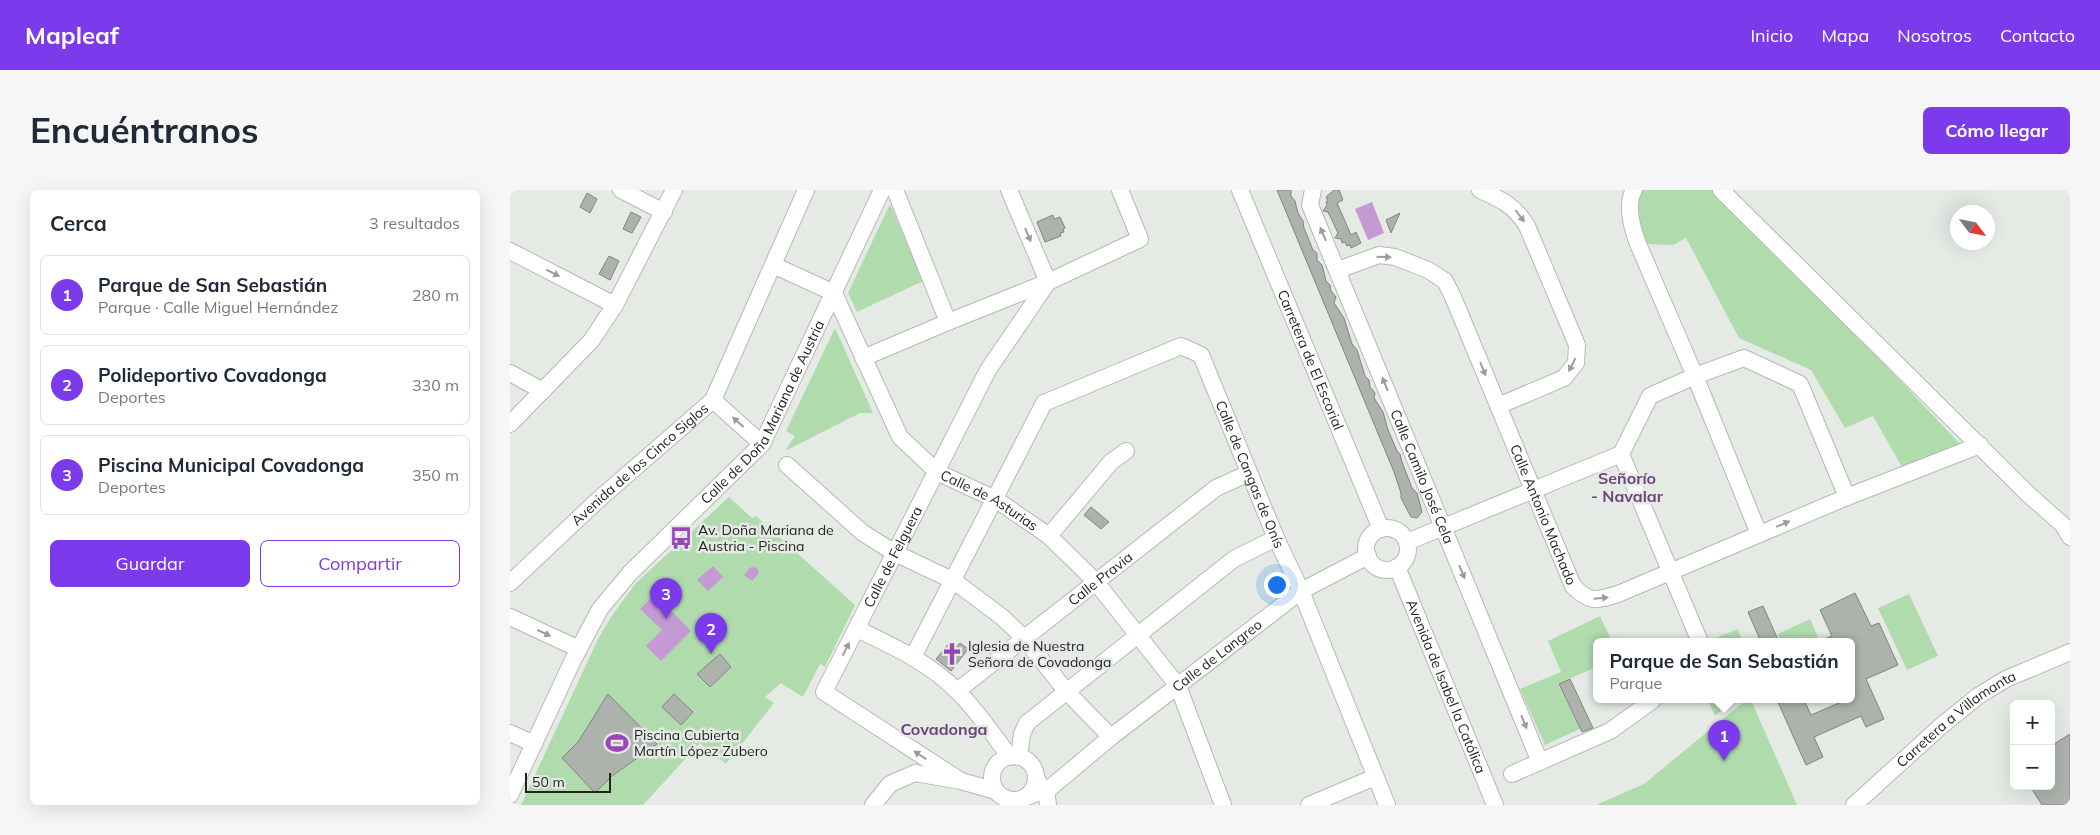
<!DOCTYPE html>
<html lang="es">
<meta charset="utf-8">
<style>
body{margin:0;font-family:Mulish,sans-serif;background:#f6f6f7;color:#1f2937}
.controls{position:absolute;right:15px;bottom:15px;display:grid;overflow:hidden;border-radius:8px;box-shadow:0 5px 20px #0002}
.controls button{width:45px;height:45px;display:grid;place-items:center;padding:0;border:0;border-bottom:1px solid #e0e1e3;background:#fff;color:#1f2937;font:25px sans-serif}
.compass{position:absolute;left:1440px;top:15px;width:45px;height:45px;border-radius:50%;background:#fff;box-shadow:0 5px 20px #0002;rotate:122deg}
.scale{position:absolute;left:15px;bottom:12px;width:86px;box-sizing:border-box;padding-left:5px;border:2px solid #222322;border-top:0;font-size:14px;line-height:18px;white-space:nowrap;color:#222322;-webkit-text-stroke:4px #e5eae5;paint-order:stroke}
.you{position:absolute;left:766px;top:394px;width:18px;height:18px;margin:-12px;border:4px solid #fff;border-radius:50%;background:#1a73e8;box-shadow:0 0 0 8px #1a73e833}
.badge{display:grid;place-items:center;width:32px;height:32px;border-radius:50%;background:#7c3aed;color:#fff;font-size:16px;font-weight:700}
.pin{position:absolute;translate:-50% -41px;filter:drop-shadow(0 1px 2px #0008)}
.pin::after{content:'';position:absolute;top:26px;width:18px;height:15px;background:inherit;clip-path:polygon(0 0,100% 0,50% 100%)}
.popup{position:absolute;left:1083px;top:448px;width:262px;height:65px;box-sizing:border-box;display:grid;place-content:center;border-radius:8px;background:#fff;filter:drop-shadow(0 1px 4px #0005);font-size:16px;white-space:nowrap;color:#747a83}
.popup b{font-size:19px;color:#1f2937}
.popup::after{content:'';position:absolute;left:50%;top:100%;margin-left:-10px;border:10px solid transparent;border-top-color:#fff}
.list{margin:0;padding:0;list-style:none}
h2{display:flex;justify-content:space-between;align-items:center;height:65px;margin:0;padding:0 20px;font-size:21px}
h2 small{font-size:16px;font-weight:400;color:#747a83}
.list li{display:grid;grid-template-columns:32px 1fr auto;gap:15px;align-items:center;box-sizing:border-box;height:80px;margin:0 10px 10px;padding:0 10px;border:1px solid #e0e1e3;border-radius:8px}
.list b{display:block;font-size:19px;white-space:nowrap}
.list p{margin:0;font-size:16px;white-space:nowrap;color:#747a83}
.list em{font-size:16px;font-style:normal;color:#747a83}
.actions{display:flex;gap:10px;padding:15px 20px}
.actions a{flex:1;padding:11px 0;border:1px solid #7c3aed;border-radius:8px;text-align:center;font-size:18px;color:#7c3aed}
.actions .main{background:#7c3aed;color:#fff}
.map{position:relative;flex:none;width:1560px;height:615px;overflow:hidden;border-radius:8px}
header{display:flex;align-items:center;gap:30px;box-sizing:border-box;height:70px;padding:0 25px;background:#7c3aed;color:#fff}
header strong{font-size:24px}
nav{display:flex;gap:28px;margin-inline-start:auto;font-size:18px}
.intro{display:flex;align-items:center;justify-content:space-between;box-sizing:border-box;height:120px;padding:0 30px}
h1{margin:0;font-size:35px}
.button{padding:12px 22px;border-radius:8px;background:#7c3aed;color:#fff;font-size:18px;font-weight:700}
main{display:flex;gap:30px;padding:0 30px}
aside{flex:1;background:#fff;border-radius:8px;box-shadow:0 5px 20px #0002}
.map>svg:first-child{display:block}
</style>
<header>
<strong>Mapleaf</strong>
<nav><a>Inicio</a><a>Mapa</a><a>Nosotros</a><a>Contacto</a></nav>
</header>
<div class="intro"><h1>Encuéntranos</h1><a class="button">Cómo llegar</a></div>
<main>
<aside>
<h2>Cerca<small>3 resultados</small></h2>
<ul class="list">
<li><span class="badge">1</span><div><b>Parque de San Sebastián</b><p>Parque · Calle Miguel Hernández</p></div><em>280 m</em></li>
<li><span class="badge">2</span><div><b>Polideportivo Covadonga</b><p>Deportes</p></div><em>330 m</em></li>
<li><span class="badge">3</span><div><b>Piscina Municipal Covadonga</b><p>Deportes</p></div><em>350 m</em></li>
</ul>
<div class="actions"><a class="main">Guardar</a><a>Compartir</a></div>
</aside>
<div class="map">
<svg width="1560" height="615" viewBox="0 0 1560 615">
<rect width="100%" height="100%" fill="#e5eae5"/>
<g fill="#b0dcad">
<polygon points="1130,0 1210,0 1450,254 1393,279 1363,226 1335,238 1301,180 1229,148 1176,48 1163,55 1128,54 1120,6"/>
<polygon points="380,14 413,91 347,122 338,103"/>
<polygon points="325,138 363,223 350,223 275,261 285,246 276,241"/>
<polygon points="219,307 242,328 246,326 345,415 315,477 310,474 293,507 271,493 255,507 264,513 216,574 190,553 133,615 11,615 88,449 101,427 126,393"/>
<polygon points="1399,404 1428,466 1397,480 1368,418"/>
<polygon points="1090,426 1102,452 1086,452 1086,477 1048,494 1070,539 1035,555 1010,499 1051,482 1038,451"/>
<polygon points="1300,429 1310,452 1271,452 1268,444"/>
<polygon points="1228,439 1232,452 1199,452 1199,451"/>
<polygon points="1198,510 1223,510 1205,526"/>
<polygon points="1236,510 1241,510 1287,615 1086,615 1134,594"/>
</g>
<g fill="#c499d4">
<polygon points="862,12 874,43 858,50 845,19"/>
<polygon points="203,376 213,387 198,401 187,390"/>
<polygon points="241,377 247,378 249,383 242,391 234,385"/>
<polygon points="145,404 181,441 151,471 136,456 152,440 130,419"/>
</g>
<g fill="#adb2ad" stroke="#80847f">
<polygon points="767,0 781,0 781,6 785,11 788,23 793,31 794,38 803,60 807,63 807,70 812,75 816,91 820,95 821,101 826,107 824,113 834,128 842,154 847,160 855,186 859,190 860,197 865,203 864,208 873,222 878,240 887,261 890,264 892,272 902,298 907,303 912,322 907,328 901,327 891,308 891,303 884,282"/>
<polygon points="824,0 829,0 833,10 827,13 841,45 846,42 851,53 841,58 840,55 837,56 835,52 832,53 831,49 825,48 828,43 818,22 813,21 817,15 816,12 818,11 816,7"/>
<polygon points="77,3 87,9 80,23 70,17"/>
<polygon points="121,22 131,27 122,43 113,39"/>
<polygon points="890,23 881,43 876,30"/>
<polygon points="543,25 544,29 550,27 555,38 553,39 554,42 550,43 551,46 535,52 527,32"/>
<polygon points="99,66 109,71 100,90 89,84"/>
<polygon points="581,317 599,332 591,339 574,325"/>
<polygon points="1345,403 1361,436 1369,433 1388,475 1356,489 1374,529 1356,537 1351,526 1304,547 1313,567 1296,575 1267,510 1294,510 1301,525 1336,510 1342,510 1342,452 1307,452 1322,446 1310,420"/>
<polygon points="1253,416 1269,452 1251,452 1238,422"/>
<polygon points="440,452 446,458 450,453 458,459 441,481 426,469"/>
<polygon points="210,464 221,477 200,497 187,484"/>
<polygon points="1060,489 1083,538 1072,542 1049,494"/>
<polygon points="98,504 147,554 102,586 85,603 52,568 68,552"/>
<polygon points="164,504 183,522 171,535 152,517"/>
<polygon points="1560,544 1560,615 1532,615 1520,596 1541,596 1541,556"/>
</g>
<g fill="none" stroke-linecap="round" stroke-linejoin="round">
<defs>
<g id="minor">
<polyline points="111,0 154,22"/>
<polyline points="385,0 438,132"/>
<path id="s1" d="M730 0 871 339"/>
<path id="s2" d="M803 0 800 15 1030 572"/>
<path d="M970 0C992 10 1004 15 1017 36L1067 155 1066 173 1054 188 988 216"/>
<path d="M1124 0C1115 15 1122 38 1128 54L1185 186 1249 344"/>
<polyline points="1211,0 1518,304 1553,335 1560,347"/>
<polyline points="0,61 105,115"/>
<path id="s3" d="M263 75 324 103 390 247 427 282 485 309 539 346 585 391 668 496 713 615"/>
<path id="s4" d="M828 80 869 65 885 67 918 80 935 91 943 107 1063 396C1080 413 1085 411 1108 404L1337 307 1470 255"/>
<polyline points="353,168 438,132 538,92 630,49 610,0"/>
<polyline points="0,183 33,201"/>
<polyline points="203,210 252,254"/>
<polyline points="0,234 81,151 105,115 164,0"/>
<polyline points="1111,264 1190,452"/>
<polyline points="277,275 353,343 385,363 444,391 492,427 515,449 556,501 601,547"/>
<circle cx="877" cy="359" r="21"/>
<polyline points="539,346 601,272 616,261"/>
<polyline points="897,352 1111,264 1140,206 1185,186 1234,168 1290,194 1337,307"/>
<path id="s5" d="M887 377 985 615"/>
<path id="s6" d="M0 393 88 310 203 210 296 0"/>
<polyline points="0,427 69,459"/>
<path d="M347 439C382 456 419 472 447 501 467 520 483 545 500 567"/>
<path id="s7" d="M403 467 534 213 671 156 691 165 766 348 791 401 877 615"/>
<path id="s8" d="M447 501 706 298 739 283"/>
<polyline points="0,543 24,554"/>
<circle cx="504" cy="588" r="22"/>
<polyline points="509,567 512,544 517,533 724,369 766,348"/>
<polyline points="1002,584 1100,541 1143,510"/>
<path id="s9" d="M451 591 314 502 478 180 538 92 499 0"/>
<polyline points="528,591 537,607 538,615"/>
<path id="s10" d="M0 605 63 470 90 419 120 383 252 254 372 0"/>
<path id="s11" d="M514 608 540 598 601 547 791 401 858 366"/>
<polyline points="363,615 380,594 405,583 451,591 486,601"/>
<polyline points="799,615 865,587"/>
<path id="s12" d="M1344 615 1430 537 1468 506 1496 489 1560 462"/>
</g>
</defs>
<use href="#minor" stroke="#b4b9b3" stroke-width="18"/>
<use href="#minor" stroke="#fff" stroke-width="16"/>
</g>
<defs><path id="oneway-solid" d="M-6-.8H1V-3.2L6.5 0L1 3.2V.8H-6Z" transform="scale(1.25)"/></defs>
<g fill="#9c9c9c">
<use href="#oneway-solid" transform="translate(1010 26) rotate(53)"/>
<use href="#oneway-solid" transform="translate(813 44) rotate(-113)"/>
<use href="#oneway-solid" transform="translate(518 45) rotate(67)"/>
<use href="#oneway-solid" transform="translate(874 67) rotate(2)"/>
<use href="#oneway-solid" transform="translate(43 83) rotate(27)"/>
<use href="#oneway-solid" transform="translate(1062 175) rotate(117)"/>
<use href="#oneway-solid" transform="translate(973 179) rotate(68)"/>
<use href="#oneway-solid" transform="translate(875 194) rotate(-112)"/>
<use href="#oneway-solid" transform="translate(228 232) rotate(-138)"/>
<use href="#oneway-solid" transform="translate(1273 334) rotate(-23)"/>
<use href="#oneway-solid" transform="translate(952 382) rotate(68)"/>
<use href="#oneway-solid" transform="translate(1091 408) rotate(-5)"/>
<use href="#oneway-solid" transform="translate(34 443) rotate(25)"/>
<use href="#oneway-solid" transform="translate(336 459) rotate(-63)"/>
<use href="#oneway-solid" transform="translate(1014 532) rotate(68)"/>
<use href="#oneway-solid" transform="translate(410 565) rotate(-147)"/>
</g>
<defs>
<symbol id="bus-bare" viewBox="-9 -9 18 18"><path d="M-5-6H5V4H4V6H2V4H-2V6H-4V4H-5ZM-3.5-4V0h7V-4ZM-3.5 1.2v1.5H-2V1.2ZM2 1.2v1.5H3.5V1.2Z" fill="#9a47b5" stroke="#e5eae5" stroke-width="2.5" paint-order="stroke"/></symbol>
<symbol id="church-bare" viewBox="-9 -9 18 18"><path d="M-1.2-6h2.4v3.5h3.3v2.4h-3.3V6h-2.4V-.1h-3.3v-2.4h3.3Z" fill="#9a47b5" stroke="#e5eae5" stroke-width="2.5" paint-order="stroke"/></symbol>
<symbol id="stadium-bare" viewBox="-9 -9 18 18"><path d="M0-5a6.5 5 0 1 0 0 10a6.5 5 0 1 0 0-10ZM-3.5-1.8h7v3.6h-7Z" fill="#9a47b5" stroke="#e5eae5" stroke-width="2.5" paint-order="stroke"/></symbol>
</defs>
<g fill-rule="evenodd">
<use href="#bus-bare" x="155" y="332" width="32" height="32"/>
<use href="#church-bare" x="426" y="448" width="32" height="32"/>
<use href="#stadium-bare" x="91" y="537" width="32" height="32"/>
</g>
<g text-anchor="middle" stroke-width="5" stroke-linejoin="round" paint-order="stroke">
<g font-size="14" fill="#222322" stroke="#e5eae5">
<text dy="5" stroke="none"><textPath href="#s1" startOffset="184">Carretera de El Escorial</textPath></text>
<text dy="5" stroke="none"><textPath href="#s10" startOffset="465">Calle de Doña Mariana de Austria</textPath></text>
<text dy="5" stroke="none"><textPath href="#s6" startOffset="176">Avenida de los Cinco Siglos</textPath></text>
<text dy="5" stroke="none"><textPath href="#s7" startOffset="585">Calle de Cangas de Onís</textPath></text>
<text dy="5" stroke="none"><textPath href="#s2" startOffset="309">Calle Camilo José Cela</textPath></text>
<text dy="5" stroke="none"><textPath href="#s3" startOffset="336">Calle de Asturias</textPath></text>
<text dy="5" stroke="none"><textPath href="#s4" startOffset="369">Calle Antonio Machado</textPath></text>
<text dy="5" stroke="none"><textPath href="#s9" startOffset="315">Calle de Felguera</textPath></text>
<text dy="5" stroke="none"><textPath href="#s8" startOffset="182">Calle Pravia</textPath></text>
<text dy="5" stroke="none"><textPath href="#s11" startOffset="241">Calle de Langreo</textPath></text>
<text dy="5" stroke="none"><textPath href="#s5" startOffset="129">Avenida de Isabel la Católica</textPath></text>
<text dy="5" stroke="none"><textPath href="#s12" startOffset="134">Carretera a Villamanta</textPath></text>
</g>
<g font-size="14" fill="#222322" stroke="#e5eae5" text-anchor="start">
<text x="188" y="345">Av. Doña Mariana de<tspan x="188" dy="16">Austria - Piscina</tspan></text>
<text x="458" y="461">Iglesia de Nuestra<tspan x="458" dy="16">Señora de Covadonga</tspan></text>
<text x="124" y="550">Piscina Cubierta<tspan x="124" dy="16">Martín López Zubero</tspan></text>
</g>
<g font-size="16" font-weight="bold" fill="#6d447b" stroke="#e5eae5">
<text x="1117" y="294">Señorío<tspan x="1117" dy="18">- Navalar</tspan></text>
<text x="434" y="545">Covadonga</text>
</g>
</g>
</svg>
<div class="controls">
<button>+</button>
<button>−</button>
</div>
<svg class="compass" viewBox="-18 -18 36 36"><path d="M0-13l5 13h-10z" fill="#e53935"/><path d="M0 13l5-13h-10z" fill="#747a83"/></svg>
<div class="scale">50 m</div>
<div class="you"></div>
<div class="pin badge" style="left:1214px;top:571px">1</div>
<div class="popup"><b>Parque de San Sebastián</b>Parque</div>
<div class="pin badge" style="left:201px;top:464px">2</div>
<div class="pin badge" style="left:156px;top:429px">3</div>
</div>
</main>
